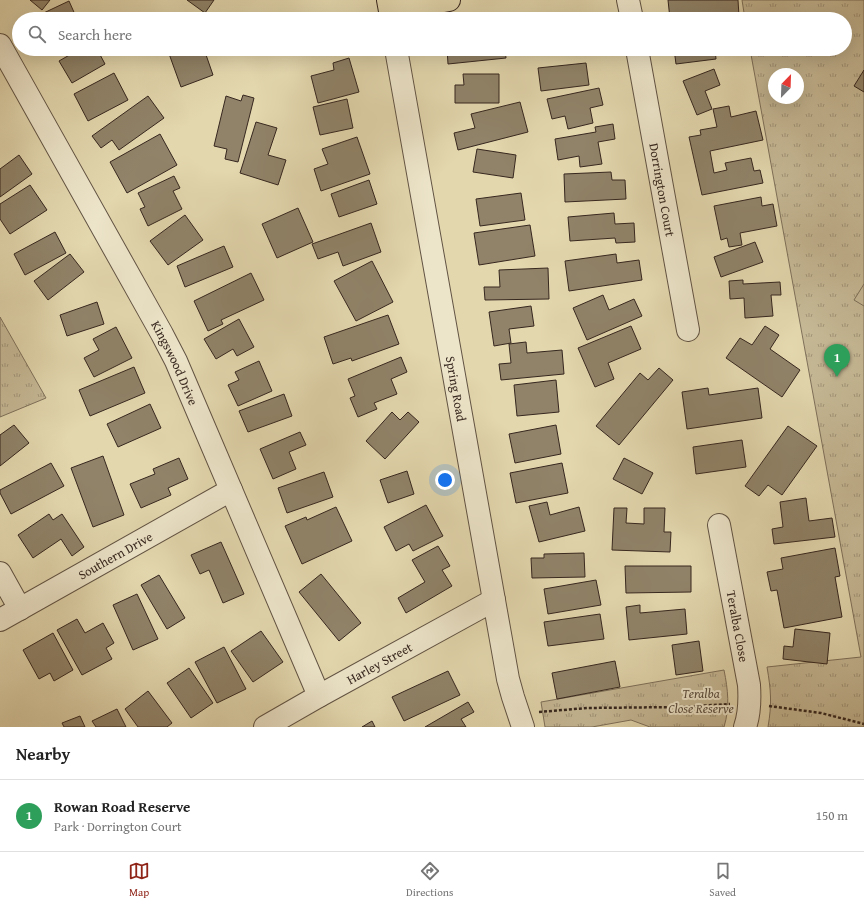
<!DOCTYPE html>
<meta charset="utf-8">
<style>
body{margin:0;font-family:"Gentium Book Plus",serif;background:#f6f6f6;color:#222}
.compass{position:absolute;left:768px;top:68px;width:36px;height:36px;border-radius:50%;background:#fff;box-shadow:0 4px 16px #0002;rotate:23deg}
.you{position:absolute;left:445px;top:480px;width:14px;height:14px;margin:-10px;border:3px solid #fff;border-radius:50%;background:#1a73e8;box-shadow:0 0 0 6px #1a73e833}
.badge{display:grid;place-items:center;width:26px;height:26px;border-radius:50%;background:#8f2418;color:#fff;font-size:13px;font-weight:700}
.pin{position:absolute;translate:-50% -33px;filter:drop-shadow(0 1px 2px #0008)}
.pin::after{content:'';position:absolute;top:21px;width:14px;height:12px;background:inherit;clip-path:polygon(0 0,100% 0,50% 100%)}
.list{margin:0;padding:0;list-style:none}
h2{display:flex;justify-content:space-between;align-items:center;height:52px;margin:0;padding:0 16px;font-size:17px}
h2 small{font-size:13px;font-weight:400;color:#767676}
.list li{display:grid;grid-template-columns:26px 1fr auto;gap:12px;align-items:center;box-sizing:border-box;height:72px;padding:0 16px;border-top:1px solid #e0e0e0}
.list b{display:block;font-size:15px;white-space:nowrap}
.list p{margin:0;font-size:13px;white-space:nowrap;color:#767676}
.list em{font-size:13px;font-style:normal;color:#767676}
.icon{flex:none;width:22px;height:22px;fill:none;stroke:currentColor;stroke-width:2;stroke-linecap:round;stroke-linejoin:round}
.map{position:relative;flex:none;width:864px;height:727px;overflow:hidden}
.search{position:absolute;background:#fff;box-shadow:0 4px 16px #0002;left:12px;right:12px;top:12px;height:44px;display:flex;align-items:center;gap:10px;box-sizing:border-box;padding:0 14px;border-radius:22px;color:#767676;font-size:15px}
.sheet{height:124px;background:#fff}
nav{display:flex;justify-content:space-around;align-items:center;box-sizing:border-box;height:56px;border-top:1px solid #e0e0e0;background:#fff;font-size:11px;color:#767676}
nav a{display:grid;justify-items:center;gap:2px}
nav .on{color:#8f2418}
.map>svg:first-child{display:block}
</style>
<div class="map">
<svg width="864" height="727" viewBox="0 0 864 727">
<defs>
<pattern id="park-tufts" width="24" height="20" patternUnits="userSpaceOnUse"><rect width="24" height="20" fill="#c6b996"/><path d="M3 7l-1-3M5 7V3M7 7l1-3M15 17l-1-3M17 17v-4M19 17l1-3" fill="none" stroke="#a2967a"/></pattern>
</defs>
<rect width="100%" height="100%" fill="#e3d7ae"/>
<filter id="stains"><feTurbulence type="fractalNoise" baseFrequency=".005" numOctaves="4"/><feColorMatrix values="0 0 0 0 .2 0 0 0 0 .09 0 0 0 0 .02 0 0 0 .5 -.17"/></filter>
<radialGradient id="worn" r=".72"><stop offset=".6" stop-color="#630" stop-opacity="0"/><stop offset="1" stop-color="#630" stop-opacity=".3"/></radialGradient>
<g fill="url(#park-tufts)" stroke="#7e705a" fill-rule="evenodd">
<path d="M742 0H864V727H768C772 704 771 690 767 667L861 657 750 49H845V19H745ZM774 74H798V98H774Z"/>
<polygon points="0,317 46,398 0,417"/>
<path d="M724 670C728 690 730 707 724 727H650L631 720 592 727H545L541 702Z"/>
</g>
<polygon fill="#c6b996" stroke="#7e705a" points="864,284 864,306 854,300"/>
<g fill="#908369" stroke="#36271f">
<polygon points="30,0 50,0 42,10"/>
<polygon points="187,0 214,0 205,13"/>
<polygon points="668,0 738,0 739,16 705,19 670,19"/>
<polygon points="69,1 77,19 34,19 33,18"/>
<polygon points="579,14 581,19 559,19"/>
<polygon points="80,49 97,49 105,64 72,83 59,61"/>
<polygon points="172,49 204,49 213,75 181,87 168,51"/>
<polygon points="447,49 505,49 506,58 448,64"/>
<polygon points="531,49 552,49 532,54"/>
<polygon points="674,49 715,49 716,59 676,64"/>
<polygon points="349,58 359,92 318,103 311,76 334,70 333,63"/>
<polygon points="586,63 589,85 541,91 538,68"/>
<polygon points="714,69 720,85 705,91 712,109 697,115 683,81"/>
<polygon points="864,70 864,92 854,86"/>
<polygon points="114,73 128,100 88,121 74,94"/>
<polygon points="463,74 499,74 499,103 455,103 455,85 464,85"/>
<polygon points="599,88 603,105 590,108 593,123 568,129 565,116 552,119 547,99"/>
<polygon points="243,95 254,98 238,162 225,159 227,149 214,146 226,96 241,101"/>
<polygon points="148,96 164,118 119,150 112,140 101,148 92,136"/>
<polygon points="347,99 353,128 320,135 313,107"/>
<polygon points="520,102 528,132 458,150 454,133 475,128 471,114"/>
<polygon points="729,106 731,117 756,111 763,140 710,151 714,173 727,170 725,163 751,158 754,171 760,170 763,183 702,195 689,137 701,135 700,130 717,127 713,109"/>
<polygon points="256,122 277,128 268,155 286,160 278,185 240,173"/>
<polygon points="613,124 615,139 598,142 602,164 580,167 579,156 558,160 555,139 596,132 595,127"/>
<polygon points="160,134 177,165 127,193 110,162"/>
<polygon points="357,137 370,174 321,191 314,169 328,164 322,149"/>
<polygon points="477,149 516,155 513,178 473,172"/>
<polygon points="19,155 32,174 0,197 0,169"/>
<polygon points="611,172 612,180 625,180 626,199 565,202 564,174"/>
<polygon points="174,176 180,188 173,191 182,209 148,226 140,209 145,207 138,193"/>
<polygon points="369,180 377,204 339,217 331,194"/>
<polygon points="30,185 47,210 10,234 0,219 0,204"/>
<polygon points="521,193 525,220 480,226 476,199"/>
<polygon points="761,197 762,206 773,204 777,226 740,233 742,245 729,247 727,238 721,240 714,206"/>
<polygon points="298,208 313,242 277,258 262,224"/>
<polygon points="614,213 615,224 634,223 635,242 616,243 615,238 570,241 568,217"/>
<polygon points="185,215 203,240 168,265 150,241"/>
<polygon points="371,223 381,252 343,266 338,252 318,259 312,244"/>
<polygon points="530,225 535,256 479,265 474,233"/>
<polygon points="55,232 66,253 25,275 14,254"/>
<polygon points="755,242 763,262 721,277 714,257"/>
<polygon points="224,246 233,267 185,287 177,266"/>
<polygon points="70,254 84,272 48,300 34,281"/>
<polygon points="616,254 617,263 639,260 642,280 569,291 565,261"/>
<polygon points="372,261 393,302 356,321 334,281"/>
<polygon points="548,268 549,299 485,300 484,287 500,287 499,270"/>
<polygon points="251,273 264,300 221,320 223,324 208,331 194,301"/>
<polygon points="743,280 743,284 780,282 781,295 771,295 773,316 745,318 744,298 730,299 729,281"/>
<polygon points="603,295 609,310 634,299 642,316 587,340 573,308"/>
<polygon points="97,302 104,324 67,336 60,315"/>
<polygon points="531,306 534,326 509,329 511,343 494,346 489,312"/>
<polygon points="388,315 399,344 352,361 351,358 333,364 324,337"/>
<polygon points="239,319 254,347 237,356 233,349 216,359 204,339"/>
<polygon points="631,326 641,349 608,363 614,379 595,387 578,348"/>
<polygon points="765,326 779,335 770,349 800,370 782,397 726,358 740,338 752,345"/>
<polygon points="116,327 132,358 94,377 84,358 99,350 93,339"/>
<polygon points="526,342 527,353 562,350 564,374 501,380 499,364 511,363 509,344"/>
<polygon points="401,357 407,372 391,379 397,394 374,403 377,409 358,417 350,398 355,396 348,379"/>
<polygon points="259,361 272,391 238,406 228,385 239,380 235,372"/>
<polygon points="134,367 145,393 90,416 79,390"/>
<polygon points="659,368 673,380 619,445 596,426 640,373 648,380"/>
<polygon points="556,380 559,412 517,416 514,385"/>
<polygon points="708,388 709,395 758,388 762,418 687,429 682,392"/>
<polygon points="284,394 292,416 248,432 239,411"/>
<polygon points="150,404 161,428 118,447 107,424"/>
<polygon points="392,412 400,420 408,412 419,422 385,459 366,441"/>
<polygon points="14,425 29,443 0,466 0,435"/>
<polygon points="556,425 561,454 515,463 509,434"/>
<polygon points="788,426 817,446 782,495 768,485 759,496 745,486"/>
<polygon points="300,432 306,445 289,452 296,469 273,479 260,449"/>
<polygon points="742,440 746,467 696,474 693,447"/>
<polygon points="103,456 124,515 93,527 71,468"/>
<polygon points="179,458 188,479 168,488 171,495 141,508 130,484 155,474 153,469"/>
<polygon points="624,458 653,473 642,494 613,479"/>
<polygon points="51,463 64,486 11,514 0,493 0,490"/>
<polygon points="562,463 568,493 516,503 510,473"/>
<polygon points="407,471 414,494 388,503 380,480"/>
<polygon points="324,472 333,497 287,513 278,488"/>
<polygon points="806,498 809,521 832,518 835,537 774,544 772,529 783,527 780,502"/>
<polygon points="547,502 550,515 579,507 585,531 539,542 529,506"/>
<polygon points="426,505 443,536 413,551 409,544 396,551 384,527"/>
<polygon points="336,507 352,541 302,564 285,526 306,517 307,520"/>
<polygon points="614,508 627,508 626,523 644,524 644,508 665,508 664,532 671,532 670,552 612,550"/>
<polygon points="49,514 53,520 62,514 84,547 72,556 61,539 33,558 18,535"/>
<polygon points="221,542 244,594 223,603 209,570 200,574 191,555"/>
<polygon points="438,546 450,566 442,570 452,586 406,613 398,598 425,582 412,560"/>
<polygon points="835,548 840,576 835,577 842,617 784,628 777,590 771,591 767,572 783,569 781,558"/>
<polygon points="584,553 585,577 532,578 531,558 544,558 544,554"/>
<polygon points="625,566 691,566 691,592 626,593"/>
<polygon points="321,574 361,623 339,641 299,592"/>
<polygon points="159,575 185,618 167,629 141,585"/>
<polygon points="596,580 601,605 548,614 544,589"/>
<polygon points="137,594 158,639 133,650 113,605"/>
<polygon points="640,605 640,613 685,609 687,634 629,640 626,607"/>
<polygon points="600,614 604,639 548,646 544,622"/>
<polygon points="77,619 85,633 103,623 114,643 106,648 112,659 82,675 57,630"/>
<polygon points="795,629 830,633 827,664 783,659 784,646 793,647"/>
<polygon points="261,631 283,662 253,682 231,651"/>
<polygon points="53,633 73,670 54,681 50,673 39,679 23,650"/>
<polygon points="699,641 703,671 676,675 672,645"/>
<polygon points="224,647 246,689 217,703 195,662"/>
<polygon points="615,661 620,687 557,699 552,673"/>
<polygon points="189,668 213,703 191,718 167,683"/>
<polygon points="448,671 460,695 404,721 392,697"/>
<polygon points="148,691 172,723 167,727 138,727 125,709"/>
<polygon points="468,702 474,712 461,719 466,727 425,727"/>
<polygon points="117,709 126,727 96,727 92,721"/>
<polygon points="80,716 85,727 64,727 62,723"/>
<polygon points="372,721 375,727 362,727"/>
</g>
<g fill="none" stroke-linecap="round" stroke-linejoin="round">
<defs>
<g id="minor">
<polyline points="628,0 632,19"/>
<path id="s1" d="M0 45 162 334 176 361 319 696"/>
<path id="s2" d="M396 49 508 679 513 697 523 727"/>
<path id="s3" d="M637 49 688 330"/>
<path id="s4" d="M719 525 749 685C750 700 750 713 745 727"/>
<polyline points="0,573 20,609"/>
<path id="s5" d="M0 620 231 490"/>
<path id="s6" d="M265 727 319 696 494 600"/>
</g>
<polyline id="major" points="388,0 390,11 449,0"/>
</defs>
<use href="#minor" stroke="#615343" stroke-width="24"/>
<use href="#major" stroke="#36271f" stroke-width="24"/>
<g stroke="#36271f" stroke-width="2.5" stroke-dasharray="3 2" stroke-linecap="butt">
<polyline points="769,706 821,713 864,724"/>
<polyline points="539,712 587,708 680,707 730,704"/>
</g>
<use href="#minor" stroke="#ede5ca" stroke-width="22"/>
<use href="#major" stroke="#e3d7ae" stroke-width="22"/>
</g>
<g text-anchor="middle" stroke-width="4" stroke-linejoin="round" paint-order="stroke">
<g font-size="13" fill="#36271f" stroke="#ede5ca">
<text dy="5" stroke="none"><textPath href="#s3" startOffset="143">Dorrington Court</textPath></text>
<text dy="5" stroke="none"><textPath href="#s1" startOffset="363">Kingswood Drive</textPath></text>
<text dy="5" stroke="none"><textPath href="#s2" startOffset="345">Spring Road</textPath></text>
<text dy="5" stroke="none"><textPath href="#s5" startOffset="132">Southern Drive</textPath></text>
<text dy="5" stroke="none"><textPath href="#s4" startOffset="103">Teralba Close</textPath></text>
<text dy="5" stroke="none"><textPath href="#s6" startOffset="131">Harley Street</textPath></text>
</g>
<g font-size="13" font-style="italic" fill="#5a4c3d" stroke="#ede5ca">
<text x="701" y="698">Teralba<tspan x="701" dy="15">Close Reserve</tspan></text>
</g>
</g>
<rect width="100%" height="100%" filter="url(#stains)"/>
<rect width="100%" height="100%" fill="url(#worn)"/>
</svg>
<svg class="compass" viewBox="-18 -18 36 36"><path d="M0-13l5 13h-10z" fill="#e53935"/><path d="M0 13l5-13h-10z" fill="#767676"/></svg>
<div class="you"></div>
<div class="pin badge" style="left:837px;top:377px;background:#2e9e5b">1</div>
<div class="search"><svg class="icon" aria-label="search" viewBox="0 0 24 24"><circle cx="10" cy="10" r="6"/><path d="M15 15l6 6"/></svg>Search here</div>
</div>
<section class="sheet">
<h2>Nearby<small></small></h2>
<ul class="list">
<li><span class="badge" style="background:#2e9e5b">1</span><div><b>Rowan Road Reserve</b><p>Park · Dorrington Court</p></div><em>150 m</em></li>
</ul>
</section>
<nav>
<a class="on"><svg class="icon" aria-label="map" viewBox="0 0 24 24"><path d="M3 6l6-2 6 2 6-2v14l-6 2-6-2-6 2zM9 4v14M15 6v14"/></svg>Map</a>
<a><svg class="icon" aria-label="directions" viewBox="0 0 24 24"><path d="M12 3l9 9-9 9-9-9zM9 14v-3h6M13 9l2 2-2 2"/></svg>Directions</a>
<a><svg class="icon" aria-label="saved" viewBox="0 0 24 24"><path d="M7 4h10v16l-5-4-5 4z"/></svg>Saved</a>
</nav>
